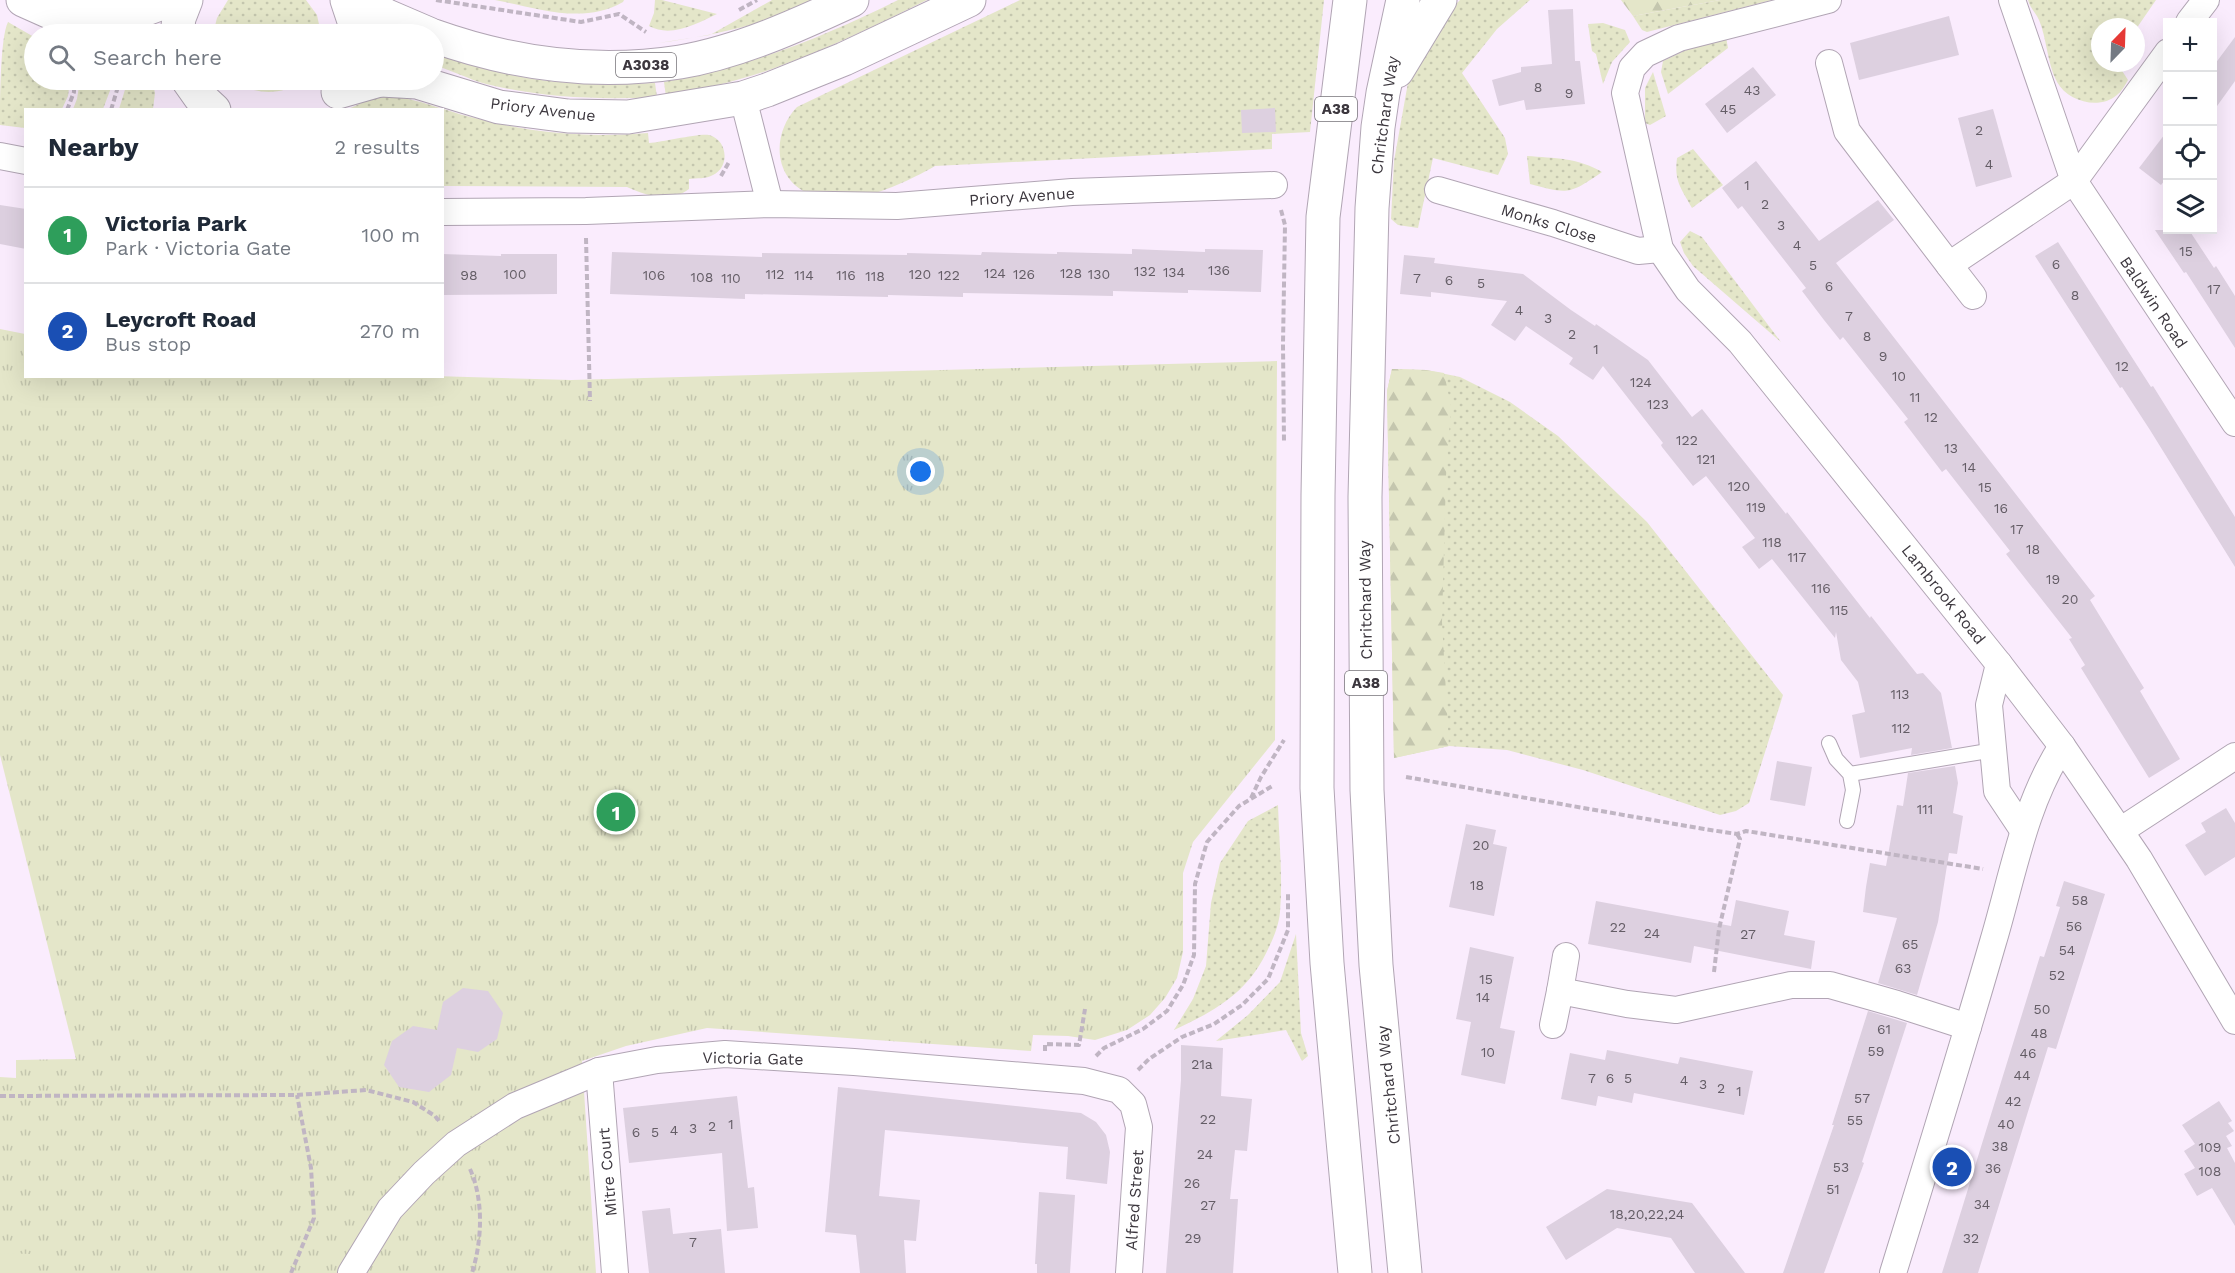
<!DOCTYPE html>
<meta charset="utf-8">
<style>
body{margin:0;font-family:"Work Sans",sans-serif;background:#f6f6f7;color:#1f2937}
.controls{position:absolute;right:18px;top:18px;display:grid;overflow:hidden;border-radius:0px;box-shadow:0 6px 24px #0002}
.controls button{width:54px;height:54px;display:grid;place-items:center;padding:0;border:0;border-bottom:2px solid #e0e1e3;background:#fff;color:#1f2937;font:30px sans-serif}
.compass{position:absolute;left:2091px;top:18px;width:54px;height:54px;border-radius:50%;background:#fff;box-shadow:0 6px 24px #0002;rotate:23deg}
.you{position:absolute;left:921px;top:472px;width:21px;height:21px;margin:-15px;border:4px solid #fff;border-radius:50%;background:#1a73e8;box-shadow:0 0 0 9px #1a73e833}
.badge{display:grid;place-items:center;width:39px;height:39px;border-radius:50%;background:#379065;color:#fff;font-size:20px;font-weight:700}
.pin{position:absolute;translate:-50% -50%;border:3px solid #fff;box-shadow:0 2px 6px #0006}
.list{margin:0;padding:0;list-style:none}
h2{display:flex;justify-content:space-between;align-items:center;height:78px;margin:0;padding:0 24px;font-size:26px}
h2 small{font-size:20px;font-weight:400;color:#747a83}
.list li{display:grid;grid-template-columns:39px 1fr auto;gap:18px;align-items:center;box-sizing:border-box;height:96px;padding:0 24px;border-top:2px solid #e0e1e3}
.list b{display:block;font-size:22px;white-space:nowrap}
.list p{margin:0;font-size:20px;white-space:nowrap;color:#747a83}
.list em{font-size:20px;font-style:normal;color:#747a83}
.icon{flex:none;width:33px;height:33px;fill:none;stroke:currentColor;stroke-width:2;stroke-linecap:round;stroke-linejoin:round}
.map{position:relative;flex:none;width:2235px;height:1273px;overflow:hidden}
.search{position:absolute;background:#fff;box-shadow:0 6px 24px #0002;left:24px;top:24px;width:420px;height:66px;display:flex;align-items:center;gap:15px;box-sizing:border-box;padding:0 21px;border-radius:33px;color:#747a83;font-size:22px}
.panel{position:absolute;background:#fff;box-shadow:0 6px 24px #0002;left:24px;top:108px;width:420px;height:270px;border-radius:0px}
.map>svg:first-child{display:block}
</style>
<div class="map">
<svg width="2235" height="1273" viewBox="0 0 2235 1273">
<defs>
<pattern id="grass-dots" width="8" height="8" patternUnits="userSpaceOnUse" patternTransform="scale(1.5)"><rect width="8" height="8" fill="#e4e6c9"/><path d="M2 2h.1M6 6h.1" fill="none" stroke="#c4c6ae" stroke-width="1.8" stroke-linecap="round"/></pattern>
<pattern id="forest-firs" width="22" height="20" patternUnits="userSpaceOnUse" patternTransform="scale(1.5)"><rect width="22" height="20" fill="#e4e6c9"/><path d="M5 1l3.5 6h-7zM16 11l3.5 6h-7z" fill="#c4c6ae"/></pattern>
<pattern id="park-tufts" width="24" height="20" patternUnits="userSpaceOnUse" patternTransform="scale(1.5)"><rect width="24" height="20" fill="#e4e6c9"/><path d="M3 7l-1-3M5 7V3M7 7l1-3M15 17l-1-3M17 17v-4M19 17l1-3" fill="none" stroke="#c4c6ae"/></pattern>
</defs>
<rect width="100%" height="100%" fill="#faecfd"/>
<g fill="url(#grass-dots)">
<polygon points="228,0 306,0 317,15 321,34 213,34 217,18"/>
<path d="M495 0H624L623 2C583 25 537 8 495 0Z"/>
<path d="M655 0H662L717 14C696 24 671 38 649 26L654 13Z"/>
<path d="M772 0H821C769 23 714 36 658 43L710 35Z"/>
<path d="M898 0H927C877 25 825 50 772 69 738 81 702 89 666 97L664 82C746 68 824 37 898 0Z"/>
<path d="M1020 0H1324L1310 132 1272 134V149L935 166C918 176 887 191 867 195 857 197 845 195 835 196 829 196 822 197 816 196 773 184 770 135 797 107Z"/>
<polygon points="1460,0 1530,0 1497,29 1462,73 1505,138 1508,154 1498,175 1433,158 1418,228 1398,225 1391,219 1394,161 1409,77 1450,10"/>
<polygon points="1720,0 1772,0 1647,32 1642,30 1633,16"/>
<path d="M2028 0H2156L2136 29V27H2100V63H2117L2128 80C2125 85 2122 91 2117 95 2100 110 2068 102 2057 82 2047 63 2047 39 2039 20 2036 13 2030 8 2028 0Z"/>
<path d="M8 22 34 37V80H70L68 96 62 109 26 110 25 128 0 125C0 103 0 38 8 22Z"/>
<polygon points="1603,23 1625,30 1630,42 1612,62 1603,84 1596,54 1592,51 1588,24"/>
<polygon points="1726,37 1728,48 1668,94 1661,72 1663,61 1701,43"/>
<path d="M434 50C505 82 578 87 655 83L657 97C599 100 543 98 486 84 468 79 451 70 434 65Z"/>
<polygon points="1653,72 1666,116 1650,125 1645,123 1645,88"/>
<polygon points="80,80 114,80 103,109 73,109 77,99"/>
<polygon points="128,80 152,80 155,93 153,109 119,109"/>
<path d="M233 80H302C282 97 253 95 233 80Z"/>
<path d="M384 97C410 97 423 103 447 110 464 116 483 120 501 124 549 135 599 137 648 133L649 143C663 142 699 133 709 135 728 140 730 167 713 175 706 179 697 178 689 179V189C670 203 647 196 627 187L443 186 442 110H346L366 101Z"/>
<path d="M1693 149 1723 185 1692 208C1681 188 1674 181 1677 158Z"/>
<path d="M1527 156C1554 158 1579 158 1602 172 1569 195 1568 194 1530 184Z"/>
<polygon points="1690,231 1702,237 1781,342 1693,266 1684,253 1680,242"/>
<polygon points="1392,369 1426,370 1460,377 1510,402 1558,436 1647,522 1783,695 1749,803 1736,811 1720,815 1583,770 1507,750 1449,746 1394,758 1387,391"/>
<path d="M1278 805C1279 840 1283 877 1280 912 1279 924 1274 937 1269 947 1249 992 1217 1010 1174 1030L1193 999 1206 966 1211 903 1220 863 1248 821Z"/>
<polygon points="1296,934 1301,1033 1308,1056 1302,1061 1286,1030 1216,1041 1248,1015 1280,982"/>
</g>
<g fill="url(#forest-firs)">
<polygon points="1621,0 1720,0 1633,16"/>
<polygon points="1392,369 1426,370 1444,373 1451,406 1446,476 1442,622 1449,746 1394,758 1387,391"/>
</g>
<polygon fill="url(#park-tufts)" points="0,329 25,334 26,376 434,376 571,380 1277,361 1275,740 1193,842 1183,873 1183,952 1177,978 1165,998 1150,1015 1127,1030 1095,1040 1068,1036 1033,1035 1031,1051 707,1028 626,1046 582,1061 596,1273 0,1273 0,1077 16,1078 16,1060 76,1059 0,755"/>
<polygon fill="#e4e6c9" points="0,1253 32,1254 32,1273 0,1273"/>
<g fill="#ddd0e0">
<polygon points="1573,9 1575,61 1580,61 1585,104 1526,110 1524,100 1499,106 1492,80 1521,72 1521,67 1552,64 1548,10"/>
<polygon points="1949,16 1959,55 1859,80 1850,43"/>
<polygon points="2235,37 2235,81 2212,113 2212,68"/>
<polygon points="1753,67 1776,95 1727,133 1705,104"/>
<polygon points="1275,108 1276,132 1242,133 1241,110"/>
<polygon points="1993,109 2012,177 1976,187 1958,118"/>
<polygon points="2168,130 2168,176 2161,185 2139,168"/>
<polygon points="1756,161 1819,241 1878,200 1894,220 1836,263 2095,596 2090,600 2144,688 2140,691 2180,759 2149,778 2081,668 2085,665 2069,639 2072,638 2006,554 2010,551 1946,469 1942,472 1904,422 1908,419 1843,337 1840,340 1824,320 1802,291 1806,288 1742,206 1738,209 1722,188"/>
<polygon points="0,205 26,209 26,249 0,244"/>
<polygon points="2155,230 2189,230 2214,268 2216,266 2235,296 2235,348 2186,272 2184,273"/>
<polygon points="2058,242 2151,387 2153,386 2235,517 2235,567 2150,430 2122,387 2120,388 2035,256"/>
<polygon points="1132,249 1205,252 1205,249 1263,250 1261,292 1188,290 1188,293 1113,291 1113,296 963,293 963,297 888,295 888,297 745,294 745,299 610,294 612,252 762,257 762,253 907,255 907,253 981,255 982,252 1057,254 1057,252 1132,254"/>
<polygon points="442,254 501,256 501,254 557,254 557,294 442,295"/>
<polygon points="1404,255 1435,258 1434,263 1523,274 1571,310 1595,326 1596,324 1648,360 1692,417 1702,409 1786,514 1787,512 1870,618 1871,616 1917,674 1923,673 1941,693 1952,748 1911,755 1912,748 1860,758 1852,715 1865,712 1858,682 1841,660 1836,632 1835,638 1772,559 1759,569 1742,547 1755,538 1706,476 1693,486 1662,447 1661,445 1663,443 1603,366 1593,380 1569,364 1573,358 1526,326 1515,341 1491,325 1507,301 1431,292 1431,297 1400,294"/>
<polygon points="1777,761 1812,767 1805,806 1770,800"/>
<polygon points="1955,766 1958,783 1953,813 1963,816 1957,854 1949,853 1938,922 1917,995 1878,983 1897,918 1863,912 1866,887 1870,863 1886,866 1897,805 1903,806 1908,773"/>
<polygon points="2226,808 2235,823 2235,857 2205,876 2185,845 2206,832 2201,823"/>
<polygon points="1466,824 1496,830 1493,844 1507,847 1494,916 1449,907"/>
<polygon points="2064,881 2105,894 2056,1049 2048,1047 1978,1273 1942,1273 2040,956 2044,957 2060,907 2056,906"/>
<polygon points="1736,900 1789,911 1784,935 1815,941 1811,969 1694,946 1691,963 1588,944 1596,901 1731,926"/>
<polygon points="1470,947 1514,957 1500,1028 1515,1031 1505,1084 1461,1075 1471,1022 1456,1019"/>
<polygon points="463,988 488,991 503,1013 497,1039 478,1052 457,1048 451,1075 429,1092 399,1087 384,1065 392,1041 413,1026 437,1030 443,1002"/>
<polygon points="1868,1011 1907,1023 1862,1162 1864,1163 1824,1273 1783,1273 1834,1125 1832,1125"/>
<polygon points="1181,1045 1223,1048 1221,1096 1252,1099 1247,1151 1235,1150 1230,1199 1238,1199 1233,1273 1166,1273 1181,1080"/>
<polygon points="1607,1050 1678,1064 1680,1057 1753,1071 1744,1115 1634,1093 1632,1103 1598,1096 1596,1106 1561,1099 1570,1053 1605,1060"/>
<polygon points="838,1087 1081,1113 1096,1122 1106,1135 1110,1152 1107,1184 1066,1179 1068,1147 885,1130 879,1196 920,1200 916,1241 904,1240 906,1273 860,1273 856,1235 825,1232"/>
<polygon points="737,1096 748,1188 754,1187 758,1228 727,1231 722,1153 629,1163 623,1108"/>
<polygon points="2219,1101 2232,1121 2228,1123 2234,1131 2226,1136 2232,1146 2227,1148 2235,1163 2235,1226 2212,1188 2197,1196 2184,1174 2195,1168 2184,1151 2195,1144 2182,1125"/>
<polygon points="1607,1189 1692,1203 1745,1273 1695,1273 1671,1238 1617,1228 1566,1260 1546,1227"/>
<polygon points="1039,1192 1075,1195 1070,1273 1037,1273 1037,1264 1035,1264"/>
<polygon points="670,1208 673,1234 721,1229 725,1273 649,1273 642,1211"/>
</g>
<g fill="none" stroke-linecap="round" stroke-linejoin="round">
<defs>
<g id="service">
<polyline points="1829,743 1836,759 1850,774 1853,790 1847,821"/>
<polyline points="1850,774 1994,750"/>
</g>
<g id="minor">
<polyline points="1828,0 1679,38 1645,54 1632,68 1625,93 1660,249 1688,290 1740,342 1999,664 2062,746 2139,859 2235,1021"/>
<polyline points="2012,0 2074,181 2235,423"/>
<polyline points="2189,22 2206,0"/>
<polyline points="1829,63 1847,131 1949,265 2074,181 2168,52"/>
<polyline points="743,98 770,204"/>
<polyline points="0,156 26,161"/>
<polyline points="1438,190 1553,223 1638,251 1660,249"/>
<polyline points="442,212 586,211 770,204 897,206 1072,192 1274,185"/>
<polyline points="1949,265 1973,296"/>
<polyline points="1999,664 1989,705 1997,791 2023,830"/>
<polyline points="2120,831 2235,756"/>
<polyline points="1560,991 1566,956"/>
<polyline points="1553,1025 1560,991 1627,1004 1676,1010 1791,985 1830,985 1897,1004 1968,1027"/>
<polyline points="599,1071 615,1273"/>
<polyline points="351,1273 390,1209 424,1173 456,1144 515,1106 599,1071 657,1060 725,1054 854,1062 1084,1081 1119,1090 1133,1104 1139,1127 1129,1273"/>
<path d="M1893 1273C1927 1163 1961 1053 1993 942 2013 875 2024 805 2062 746"/>
</g>
<g id="primary">
<polyline points="23,0 79,25"/>
<polyline points="347,0 355,24 356,34"/>
<polyline points="359,0 387,16 429,34"/>
<polyline points="1350,0 1323,217 1318,495 1317,788 1327,963 1355,1273"/>
<polyline points="1403,0 1383,93 1378,127 1372,208 1365,497 1367,790 1376,965 1405,1273"/>
<path d="M60 15C97 15 133 19 167 0"/>
<polyline points="177,34 179,18 186,0"/>
<path d="M434 36C513 64 597 75 680 62 739 52 798 25 852 0"/>
<polyline points="1397,71 1440,0"/>
<polyline points="188,80 200,97 214,110"/>
<polyline points="381,80 417,82 499,107 568,116 628,117 743,98 767,90 844,59 969,0"/>
<polyline points="338,92 380,80"/>
</g>
</defs>
<use href="#service" stroke="#b1a5b4" stroke-width="16"/>
<use href="#minor" stroke="#b1a5b4" stroke-width="28"/>
<use href="#primary" stroke="#b1a5b4" stroke-width="35"/>
<g stroke="#c0b5c3" stroke-width="4" stroke-dasharray="6 3" stroke-linecap="butt">
<polyline points="436,0 581,22 619,14 646,32"/>
<polyline points="739,10 757,0"/>
<polyline points="67,110 74,92 74,80"/>
<polyline points="111,110 120,80"/>
<polyline points="721,176 729,162"/>
<polyline points="1281,210 1285,225 1283,344 1284,442"/>
<polyline points="586,238 590,401"/>
<polyline points="1406,777 1704,829 1737,834 1746,831 1983,869"/>
<polyline points="1251,798 1261,777 1284,740"/>
<polyline points="1714,972 1719,929 1740,839 1737,834"/>
<polyline points="1045,1051 1045,1044 1079,1045 1085,1009"/>
<polyline points="1096,1056 1104,1048 1143,1029 1167,1011 1183,985 1194,955 1195,884 1207,842 1239,806 1274,785"/>
<polyline points="1138,1070 1149,1059 1182,1037 1214,1024 1242,1005 1268,979 1288,930 1288,893"/>
<polyline points="0,1096 297,1095 366,1090 413,1102 435,1116 440,1122"/>
<path d="M470 1169C484 1200 482 1241 472 1273"/>
<polyline points="291,1273 314,1218 311,1168 297,1095"/>
</g>
<use href="#service" stroke="#fff" stroke-width="14"/>
<use href="#minor" stroke="#fff" stroke-width="26"/>
<use href="#primary" stroke="#fff" stroke-width="33"/>
</g>
<g text-anchor="middle" stroke-width="4.5" stroke-linejoin="round" paint-order="stroke">
<g font-size="14" fill="#645d66">
<text x="1538" y="92">8</text>
<text x="1752" y="95">43</text>
<text x="1569" y="98">9</text>
<text x="1728" y="114">45</text>
<text x="1979" y="135">2</text>
<text x="1989" y="169">4</text>
<text x="1747" y="190">1</text>
<text x="1765" y="209">2</text>
<text x="1781" y="230">3</text>
<text x="1797" y="250">4</text>
<text x="2186" y="256">15</text>
<text x="2056" y="269">6</text>
<text x="1813" y="270">5</text>
<text x="1219" y="275">136</text>
<text x="1145" y="276">132</text>
<text x="1174" y="277">134</text>
<text x="995" y="278">124</text>
<text x="1071" y="278">128</text>
<text x="515" y="279">100</text>
<text x="775" y="279">112</text>
<text x="920" y="279">120</text>
<text x="1024" y="279">126</text>
<text x="1099" y="279">130</text>
<text x="469" y="280">98</text>
<text x="654" y="280">106</text>
<text x="804" y="280">114</text>
<text x="846" y="280">116</text>
<text x="949" y="280">122</text>
<text x="875" y="281">118</text>
<text x="702" y="282">108</text>
<text x="731" y="283">110</text>
<text x="1417" y="283">7</text>
<text x="1449" y="285">6</text>
<text x="1481" y="288">5</text>
<text x="1829" y="291">6</text>
<text x="2214" y="294">17</text>
<text x="2075" y="300">8</text>
<text x="1519" y="315">4</text>
<text x="1849" y="321">7</text>
<text x="1548" y="323">3</text>
<text x="1572" y="339">2</text>
<text x="1867" y="341">8</text>
<text x="1596" y="354">1</text>
<text x="1883" y="361">9</text>
<text x="2122" y="371">12</text>
<text x="1899" y="381">10</text>
<text x="1641" y="387">124</text>
<text x="1915" y="402">11</text>
<text x="1658" y="409">123</text>
<text x="1931" y="422">12</text>
<text x="1687" y="445">122</text>
<text x="1951" y="453">13</text>
<text x="1706" y="464">121</text>
<text x="1969" y="472">14</text>
<text x="1739" y="491">120</text>
<text x="1985" y="492">15</text>
<text x="1756" y="512">119</text>
<text x="2001" y="513">16</text>
<text x="2017" y="534">17</text>
<text x="1772" y="547">118</text>
<text x="2033" y="554">18</text>
<text x="1797" y="562">117</text>
<text x="2053" y="584">19</text>
<text x="1821" y="593">116</text>
<text x="2070" y="604">20</text>
<text x="1839" y="615">115</text>
<text x="1900" y="699">113</text>
<text x="1901" y="733">112</text>
<text x="1925" y="814">111</text>
<text x="1481" y="850">20</text>
<text x="1477" y="890">18</text>
<text x="2080" y="905">58</text>
<text x="2074" y="931">56</text>
<text x="1618" y="932">22</text>
<text x="1652" y="938">24</text>
<text x="1748" y="939">27</text>
<text x="1910" y="949">65</text>
<text x="2067" y="955">54</text>
<text x="1903" y="973">63</text>
<text x="2057" y="980">52</text>
<text x="1486" y="984">15</text>
<text x="1483" y="1002">14</text>
<text x="2042" y="1014">50</text>
<text x="1884" y="1034">61</text>
<text x="2039" y="1038">48</text>
<text x="1876" y="1056">59</text>
<text x="1488" y="1057">10</text>
<text x="2028" y="1058">46</text>
<text x="1202" y="1069">21a</text>
<text x="2022" y="1080">44</text>
<text x="1592" y="1083">7</text>
<text x="1610" y="1083">6</text>
<text x="1628" y="1083">5</text>
<text x="1684" y="1085">4</text>
<text x="1703" y="1089">3</text>
<text x="1721" y="1093">2</text>
<text x="1739" y="1096">1</text>
<text x="1862" y="1103">57</text>
<text x="2013" y="1106">42</text>
<text x="1208" y="1124">22</text>
<text x="1855" y="1125">55</text>
<text x="731" y="1129">1</text>
<text x="2006" y="1129">40</text>
<text x="712" y="1131">2</text>
<text x="693" y="1133">3</text>
<text x="674" y="1135">4</text>
<text x="636" y="1137">6</text>
<text x="655" y="1137">5</text>
<text x="2000" y="1151">38</text>
<text x="2210" y="1152">109</text>
<text x="1205" y="1159">24</text>
<text x="1841" y="1172">53</text>
<text x="1993" y="1173">36</text>
<text x="2210" y="1176">108</text>
<text x="1192" y="1188">26</text>
<text x="1833" y="1194">51</text>
<text x="1982" y="1209">34</text>
<text x="1208" y="1210">27</text>
<text x="1647" y="1219">18,20,22,24</text>
<text x="1193" y="1243">29</text>
<text x="1971" y="1243">32</text>
<text x="693" y="1247">7</text>
</g>
<g fill="#fff" stroke="#767378" stroke-width="1.5">
<rect x="616" y="53" width="60" height="24" rx="4.5"/>
<rect x="1315" y="97" width="42" height="24" rx="4.5"/>
<rect x="1345" y="671" width="42" height="24" rx="4.5"/>
</g>
<g font-size="15" font-weight="bold" fill="#3c373e">
<text x="646" y="70">A3038</text>
<text x="1336" y="114">A38</text>
<text x="1366" y="688">A38</text>
</g>
<g font-size="16" fill="#3c373e" stroke="#fff">
<text transform="translate(543 109) rotate(7)" y="6">Priory Avenue</text>
<text transform="translate(1384 115) rotate(-82)" y="6">Chritchard Way</text>
<text transform="translate(1022 196) rotate(-4)" y="6">Priory Avenue</text>
<text transform="translate(1549 223) rotate(17)" y="6">Monks Close</text>
<text transform="translate(2154 302) rotate(56)" y="6">Baldwin Road</text>
<text transform="translate(1944 594) rotate(51)" y="6">Lambrook Road</text>
<text transform="translate(1365 600) rotate(-91)" y="6">Chritchard Way</text>
<text transform="translate(753 1058) rotate(1)" y="6">Victoria Gate</text>
<text transform="translate(1388 1085) rotate(-96)" y="6">Chritchard Way</text>
<text transform="translate(607 1172) rotate(-95)" y="6">Mitre Court</text>
<text transform="translate(1134 1200) rotate(-86)" y="6">Alfred Street</text>
</g>
</g>
</svg>
<div class="controls">
<button>+</button>
<button>−</button>
<button><svg class="icon" aria-label="locate" viewBox="0 0 24 24"><circle cx="12" cy="12" r="6"/><path d="M12 2v4M12 18v4M2 12h4M18 12h4"/></svg></button>
<button><svg class="icon" aria-label="layers" viewBox="0 0 24 24"><path d="M12 4l9 5-9 5-9-5zM3 14l9 5 9-5"/></svg></button>
</div>
<svg class="compass" viewBox="-18 -18 36 36"><path d="M0-13l5 13h-10z" fill="#e53935"/><path d="M0 13l5-13h-10z" fill="#747a83"/></svg>
<div class="you"></div>
<div class="pin badge" style="left:616px;top:812px;background:#2e9e5b">1</div>
<div class="pin badge" style="left:1952px;top:1167px;background:#1a4fb4">2</div>
<div class="search"><svg class="icon" aria-label="search" viewBox="0 0 24 24"><circle cx="10" cy="10" r="6"/><path d="M15 15l6 6"/></svg>Search here</div>
<section class="panel">
<h2>Nearby<small>2 results</small></h2>
<ul class="list">
<li><span class="badge" style="background:#2e9e5b">1</span><div><b>Victoria Park</b><p>Park · Victoria Gate</p></div><em>100 m</em></li>
<li><span class="badge" style="background:#1a4fb4">2</span><div><b>Leycroft Road</b><p>Bus stop</p></div><em>270 m</em></li>
</ul>
</section>
</div>
